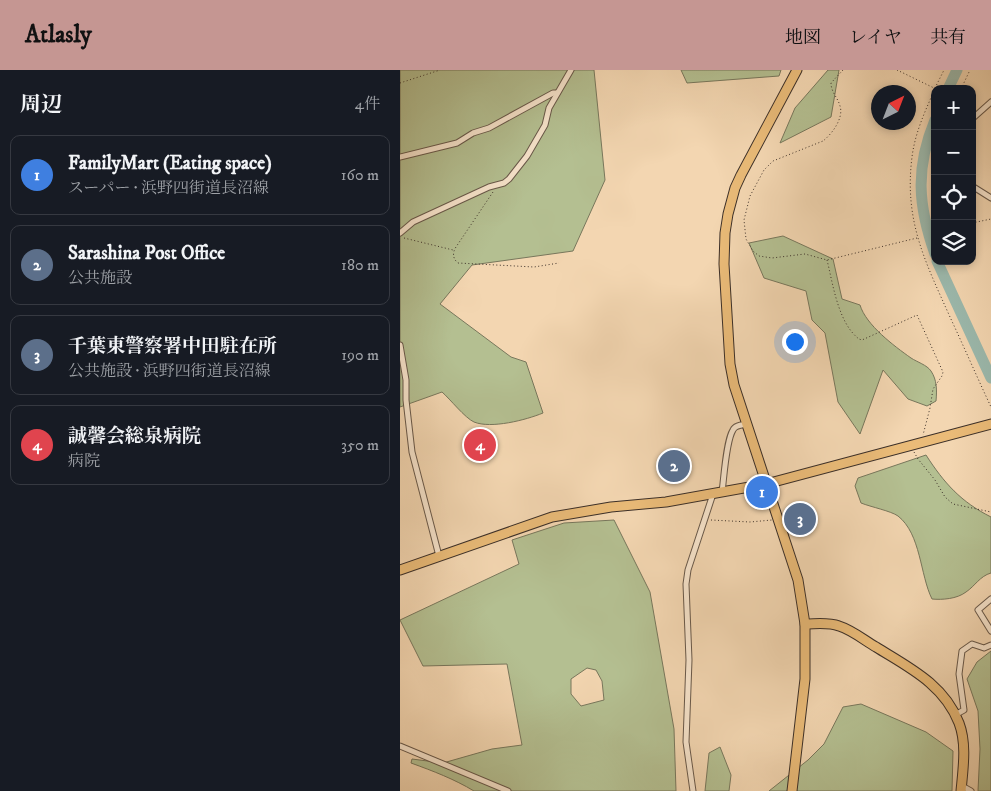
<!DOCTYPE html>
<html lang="ja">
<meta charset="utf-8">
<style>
body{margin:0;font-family:"IM FELL DW Pica","Noto Serif JP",serif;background:#242831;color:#f1f3f6}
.controls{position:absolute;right:15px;top:15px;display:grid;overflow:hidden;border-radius:10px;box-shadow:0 2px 8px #0003}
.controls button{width:45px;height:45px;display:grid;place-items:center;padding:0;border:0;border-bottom:1px solid #363941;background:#171b24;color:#f1f3f6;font:25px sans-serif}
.compass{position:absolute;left:471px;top:15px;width:45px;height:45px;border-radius:50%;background:#171b24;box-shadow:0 2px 8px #0003;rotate:42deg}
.you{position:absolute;left:394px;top:271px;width:18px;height:18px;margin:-12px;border:4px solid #fff;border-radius:50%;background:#1a73e8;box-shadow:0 0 0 8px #1a73e833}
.badge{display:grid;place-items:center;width:32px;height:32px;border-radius:50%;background:#c59692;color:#fff;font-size:16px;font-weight:700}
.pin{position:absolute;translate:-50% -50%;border:2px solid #fff;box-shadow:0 1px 5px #0006}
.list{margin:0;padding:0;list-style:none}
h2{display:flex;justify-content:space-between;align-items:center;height:65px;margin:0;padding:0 20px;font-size:21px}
h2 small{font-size:16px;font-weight:400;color:#9ea1a6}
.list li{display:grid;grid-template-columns:32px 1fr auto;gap:15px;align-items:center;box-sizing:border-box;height:80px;margin:0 10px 10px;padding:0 10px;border:1px solid #363941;border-radius:10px}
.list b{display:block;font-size:19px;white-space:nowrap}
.list p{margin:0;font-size:16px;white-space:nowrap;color:#9ea1a6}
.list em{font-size:16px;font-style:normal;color:#9ea1a6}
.icon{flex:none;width:28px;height:28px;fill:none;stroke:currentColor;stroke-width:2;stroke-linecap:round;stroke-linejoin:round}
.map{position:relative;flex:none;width:591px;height:721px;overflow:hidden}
header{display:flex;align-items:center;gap:30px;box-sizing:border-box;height:70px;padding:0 25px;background:#c59692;color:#111}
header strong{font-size:24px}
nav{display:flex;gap:28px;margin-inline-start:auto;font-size:18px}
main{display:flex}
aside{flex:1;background:#171b24}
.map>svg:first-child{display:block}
</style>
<header>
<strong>Atlasly</strong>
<nav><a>地図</a><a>レイヤ</a><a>共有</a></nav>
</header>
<main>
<aside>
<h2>周辺<small>4件</small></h2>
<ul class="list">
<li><span class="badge" style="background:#3f7fe0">1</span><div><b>FamilyMart (Eating space)</b><p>スーパー · 浜野四街道長沼線</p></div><em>160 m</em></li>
<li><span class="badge" style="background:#5c6f8a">2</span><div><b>Sarashina Post Office</b><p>公共施設</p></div><em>180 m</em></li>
<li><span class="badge" style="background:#5c6f8a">3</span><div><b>千葉東警察署中田駐在所</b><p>公共施設 · 浜野四街道長沼線</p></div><em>190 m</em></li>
<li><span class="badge" style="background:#e0444e">4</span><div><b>誠馨会総泉病院</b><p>病院</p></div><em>350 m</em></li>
</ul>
</aside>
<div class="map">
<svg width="591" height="721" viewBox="0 0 591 721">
<rect width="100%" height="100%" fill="#f3d6b1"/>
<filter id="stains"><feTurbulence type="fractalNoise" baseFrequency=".004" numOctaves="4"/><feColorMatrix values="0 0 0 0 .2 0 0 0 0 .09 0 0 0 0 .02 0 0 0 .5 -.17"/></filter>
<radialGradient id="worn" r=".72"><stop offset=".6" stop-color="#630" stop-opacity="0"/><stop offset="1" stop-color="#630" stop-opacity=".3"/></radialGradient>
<g fill="#b4bf91" stroke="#78775c" fill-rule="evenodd">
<path d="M0 0H194L205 110 173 181 72 195 40 234 111 287 126 292 143 343C126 350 91 359 74 352 65 348 50 329 42 322L0 337Z"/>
<polygon points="281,0 381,0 379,6 287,13"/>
<polygon points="428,0 439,0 431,47 380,73 395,38"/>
<path d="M383 166 433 189 442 229 460 235C466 255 494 276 511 288 517 292 527 295 531 301 537 310 537 320 536 331L527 336 508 329 483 300 460 364 438 332 425 263 412 250 406 221 364 208 349 173Z"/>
<path d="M526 385C544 413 561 432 591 447V503C580 506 575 516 566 522 557 529 542 530 532 529 520 505 521 464 498 446 491 441 471 437 461 433L455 416 458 408Z"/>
<path d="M214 450 250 522 274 659 276 721H74C54 709 33 701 11 693L12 689 43 693 92 679 122 675 107 594 23 596 0 550 119 494 112 470 164 453ZM187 598 196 600 202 611 204 630 181 636 171 624V609Z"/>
<polygon points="591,581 591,721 578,721 580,679 578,641 567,609 577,592"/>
<polygon points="461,634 526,662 553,681 552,721 369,721 408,690 424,674 443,637"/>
<polygon points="320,677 331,705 329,721 305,721 309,683"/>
</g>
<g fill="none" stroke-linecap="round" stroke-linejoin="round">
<g stroke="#9bb9ad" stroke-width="11">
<polyline points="548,19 557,0"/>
<path d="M535 50C515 98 518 136 535 184"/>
<polyline points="537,191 591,308"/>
</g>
<defs>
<g id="minor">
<polyline points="572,49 591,32"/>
<polyline points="0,87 57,73 73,63 89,58 153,23 157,23"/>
<polyline points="572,116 591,128"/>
<polyline points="0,163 13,152 89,117 104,113 109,109 127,86 145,55 149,38 171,0"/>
<polyline points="0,275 6,310 6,330 12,382 39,486"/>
<path d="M322 422C324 408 326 371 333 360 335 355 342 355 347 354"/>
<polyline points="591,529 578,540 591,561"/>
<polyline points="555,645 564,640 559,604 562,581 572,574 584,578 591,575"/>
<polyline points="0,676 108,721"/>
<polyline points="562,716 571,721"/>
<polyline points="293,721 286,672 289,590 286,514 288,500 313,424"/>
</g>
<g id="primary">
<polyline points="0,500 152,447 211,437 266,432 366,414 591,354"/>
<path d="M405 554C416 554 428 552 439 556 452 560 464 570 476 577 508 597 544 614 559 653 567 674 563 699 561 721"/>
<polyline points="392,721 405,609 405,554 398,510 334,315 330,294 324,194 325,163 328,144 335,118 341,105 397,0"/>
</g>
</defs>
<use href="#minor" stroke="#69594a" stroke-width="7"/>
<use href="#primary" stroke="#3b2f28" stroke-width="11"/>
<g stroke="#3b2f28" stroke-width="1" stroke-dasharray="1 2.5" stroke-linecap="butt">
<path d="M443 0 431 13C431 22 438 28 440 36 444 48 432 64 423 71L373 91 364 100 350 126 344 150 346 169 353 181 359 186 372 188 405 184 427 190 517 168"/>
<polyline points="497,0 534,18"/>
<polyline points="0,13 40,0"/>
<polyline points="535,18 544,0"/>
<path d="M535 19C525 41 515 63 512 87 504 151 525 191 550 247 564 277 577 307 591 337"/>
<polyline points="561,19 570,0"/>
<polyline points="535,93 533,115 535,134"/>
<path d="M93 122 56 177C52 183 53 189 58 193L134 197 159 193"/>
<polyline points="572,153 591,149"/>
<polyline points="4,168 53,180"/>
<path d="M427 190C433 214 438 253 459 269L462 270 517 245 543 302 542 306 533 319 530 338 523 365"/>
<polyline points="514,382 518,389 535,410 545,427 553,434 591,442"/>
<polyline points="311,450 350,452 372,450"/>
</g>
<use href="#minor" stroke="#f7e4cc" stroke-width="5"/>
<use href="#primary" stroke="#eabb78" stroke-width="9"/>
</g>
<rect width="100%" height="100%" filter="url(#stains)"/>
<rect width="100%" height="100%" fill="url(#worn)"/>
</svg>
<div class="controls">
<button>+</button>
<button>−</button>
<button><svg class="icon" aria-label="locate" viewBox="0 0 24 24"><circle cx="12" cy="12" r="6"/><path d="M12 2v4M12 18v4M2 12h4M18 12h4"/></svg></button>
<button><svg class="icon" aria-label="layers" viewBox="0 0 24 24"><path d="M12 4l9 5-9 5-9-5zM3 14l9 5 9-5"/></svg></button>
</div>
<svg class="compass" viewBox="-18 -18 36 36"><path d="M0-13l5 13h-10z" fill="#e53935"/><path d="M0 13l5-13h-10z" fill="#9ea1a6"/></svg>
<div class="you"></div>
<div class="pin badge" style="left:362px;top:422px;background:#3f7fe0">1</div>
<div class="pin badge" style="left:274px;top:396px;background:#5c6f8a">2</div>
<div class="pin badge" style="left:400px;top:449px;background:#5c6f8a">3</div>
<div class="pin badge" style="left:80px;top:375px;background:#e0444e">4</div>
</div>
</main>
